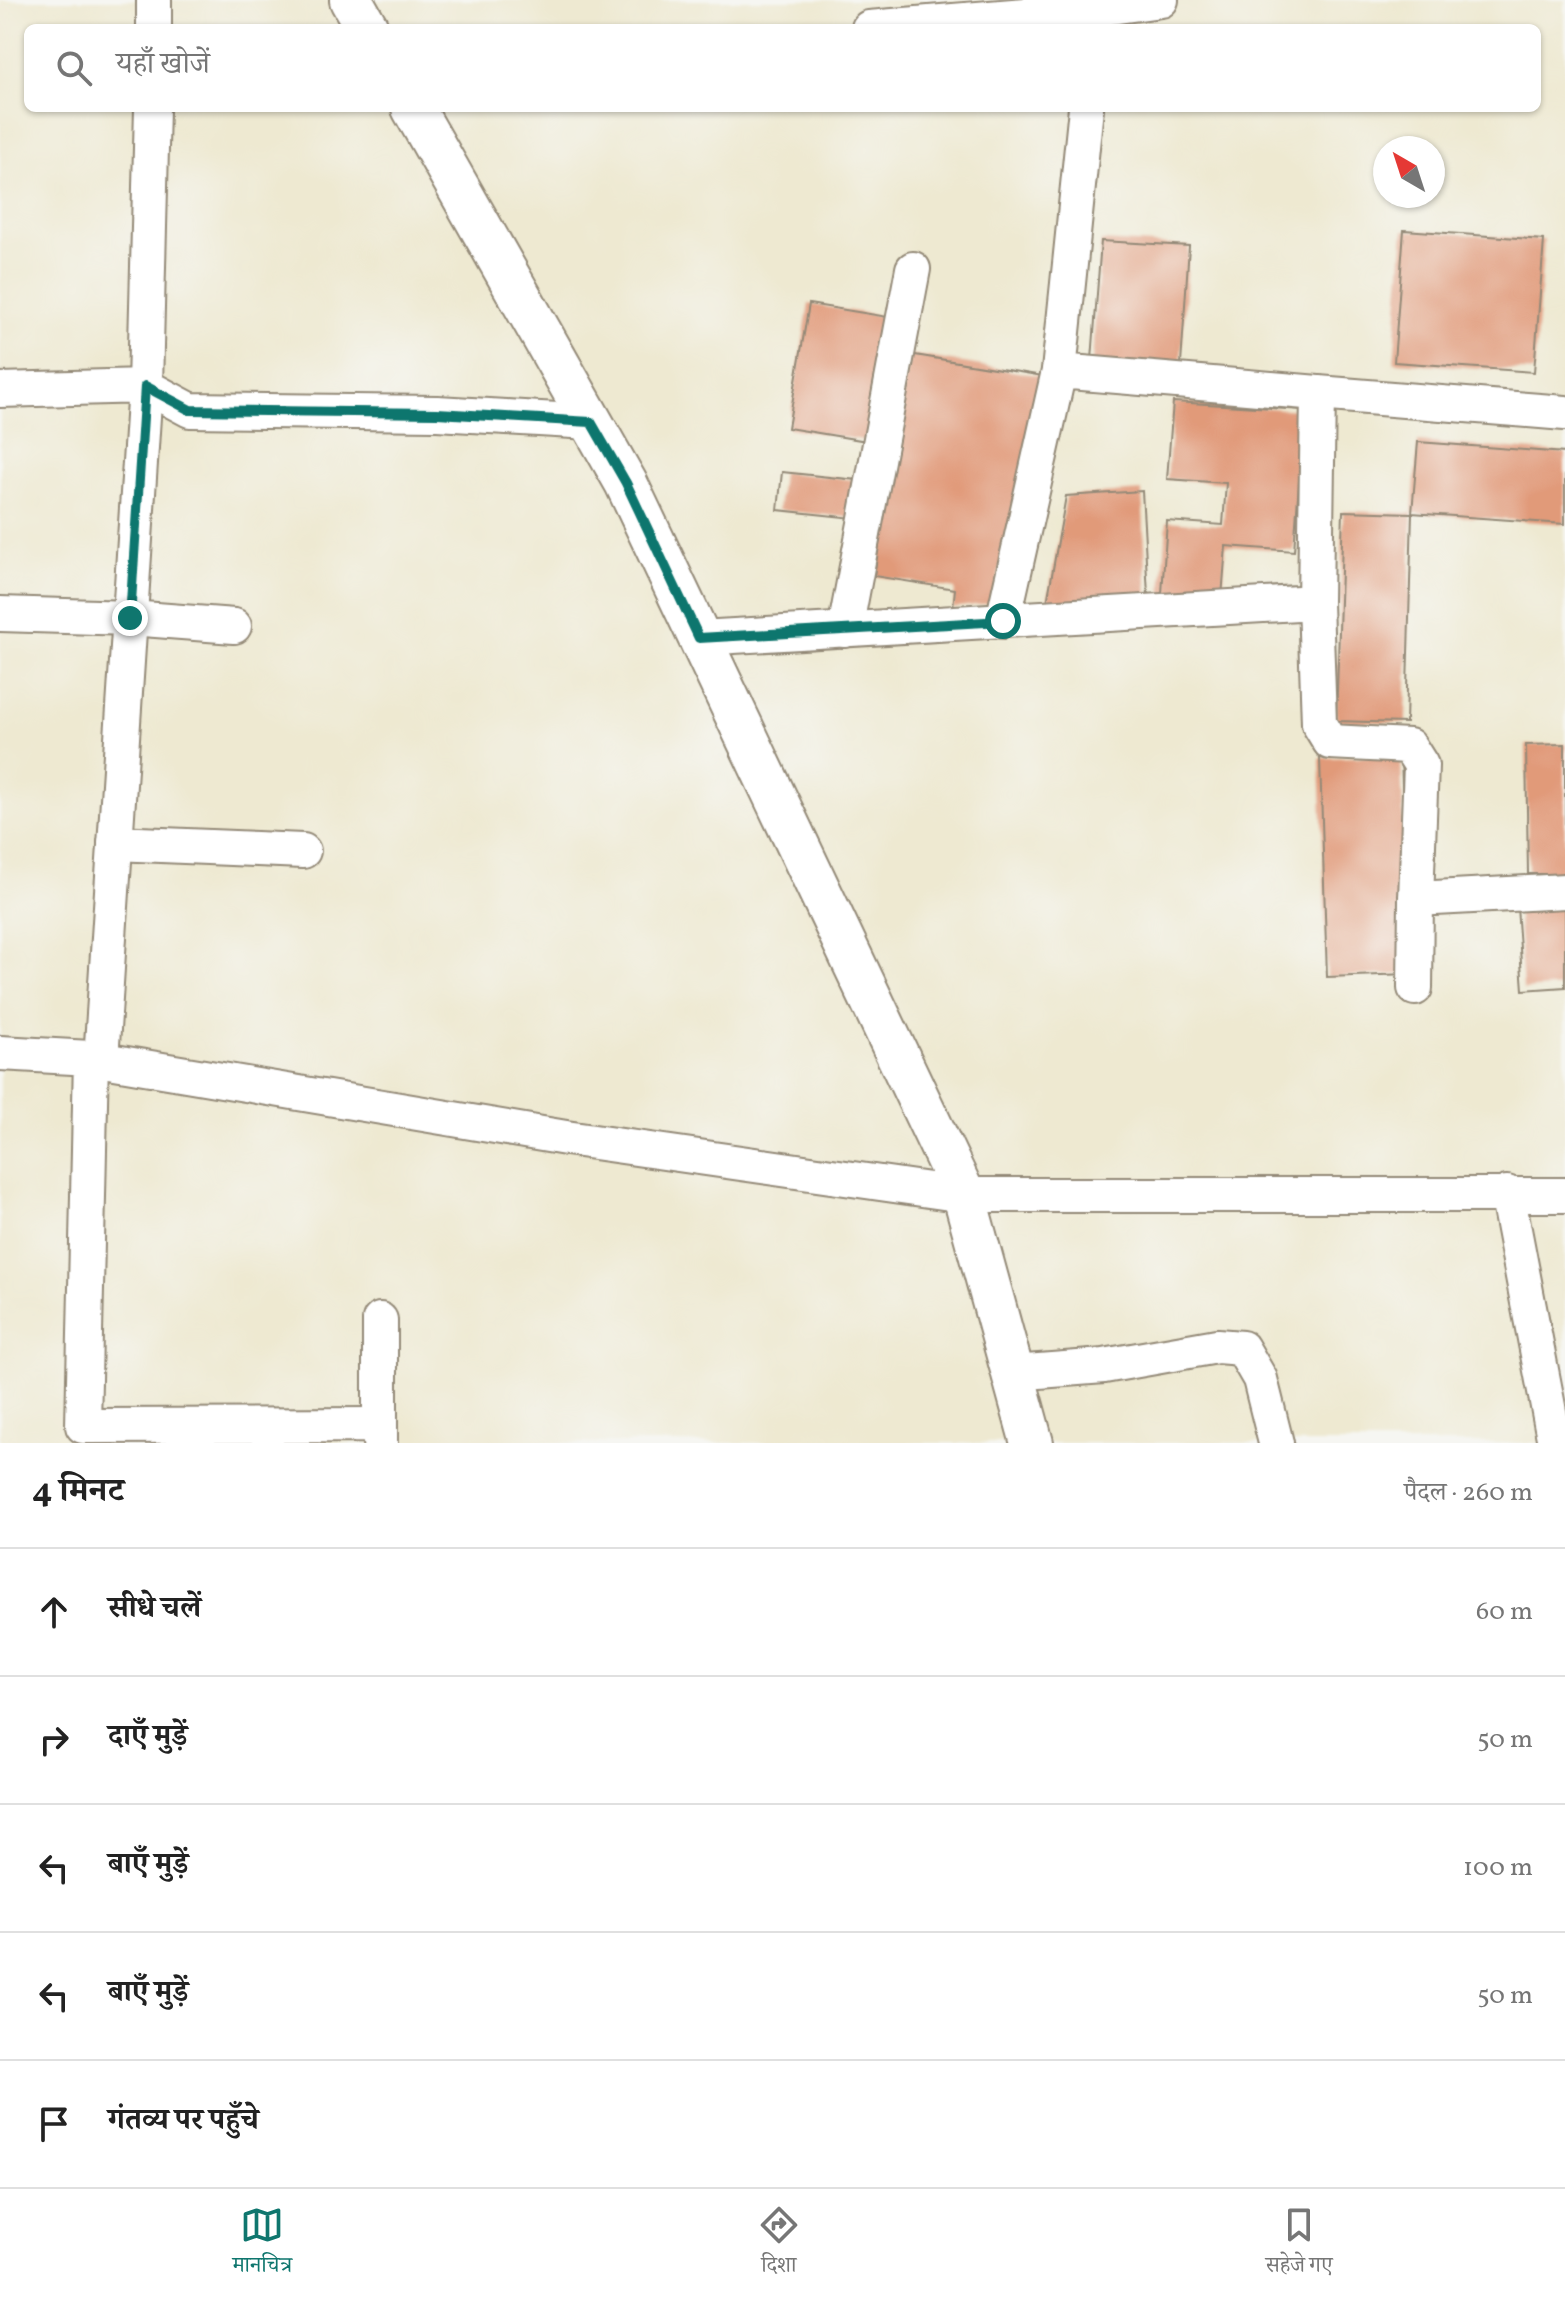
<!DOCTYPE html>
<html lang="hi">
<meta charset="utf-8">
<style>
body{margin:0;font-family:Vollkorn,"Noto Serif Devanagari",serif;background:#f2f2f2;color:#222}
.compass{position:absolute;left:1373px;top:136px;width:72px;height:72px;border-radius:50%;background:#fff;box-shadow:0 2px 6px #0004;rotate:321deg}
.stop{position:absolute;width:24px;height:24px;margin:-18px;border:6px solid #0f766e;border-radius:50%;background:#fff}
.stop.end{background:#0f766e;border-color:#fff;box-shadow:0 2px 8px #0008}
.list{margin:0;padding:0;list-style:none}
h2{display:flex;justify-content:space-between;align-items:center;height:104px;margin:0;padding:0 32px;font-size:34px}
h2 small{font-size:26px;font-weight:400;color:#767676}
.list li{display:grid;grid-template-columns:52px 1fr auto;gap:24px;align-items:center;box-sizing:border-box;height:128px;padding:0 32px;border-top:2px solid #e0e0e0}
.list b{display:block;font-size:30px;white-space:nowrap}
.list em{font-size:26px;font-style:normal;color:#767676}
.icon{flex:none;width:44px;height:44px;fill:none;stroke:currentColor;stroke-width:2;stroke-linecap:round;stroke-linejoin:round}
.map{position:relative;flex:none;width:1565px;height:1443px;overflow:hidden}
.search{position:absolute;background:#fff;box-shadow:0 2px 6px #0004;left:24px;right:24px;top:24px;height:88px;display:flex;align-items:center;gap:20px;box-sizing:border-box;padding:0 28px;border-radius:12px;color:#767676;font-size:30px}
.sheet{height:744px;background:#fff}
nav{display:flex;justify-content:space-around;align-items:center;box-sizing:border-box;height:112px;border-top:2px solid #e0e0e0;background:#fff;font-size:22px;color:#767676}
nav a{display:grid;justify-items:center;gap:4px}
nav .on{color:#0f766e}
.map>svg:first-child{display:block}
</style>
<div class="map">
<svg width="1565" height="1443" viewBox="0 0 1565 1443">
<rect width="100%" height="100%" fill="#f6f6f2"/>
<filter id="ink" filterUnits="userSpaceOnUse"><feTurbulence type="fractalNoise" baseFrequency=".0125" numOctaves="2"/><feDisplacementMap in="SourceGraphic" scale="16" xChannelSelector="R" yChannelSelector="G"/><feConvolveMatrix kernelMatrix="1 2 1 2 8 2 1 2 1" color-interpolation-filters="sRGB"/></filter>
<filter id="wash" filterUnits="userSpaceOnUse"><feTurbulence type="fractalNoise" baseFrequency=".006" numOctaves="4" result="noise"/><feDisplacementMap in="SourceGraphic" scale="32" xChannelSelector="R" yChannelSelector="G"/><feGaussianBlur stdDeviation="1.8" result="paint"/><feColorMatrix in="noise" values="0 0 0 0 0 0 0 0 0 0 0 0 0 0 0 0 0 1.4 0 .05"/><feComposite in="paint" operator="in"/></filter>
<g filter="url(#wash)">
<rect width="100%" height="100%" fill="#eee9d1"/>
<g id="blocks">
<g fill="#e19a79">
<polygon points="1404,230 1544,240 1534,372 1394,362"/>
<polygon points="1101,241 1189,246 1180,379 1091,373"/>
<polygon points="809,304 888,317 867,441 788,428"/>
<polygon points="909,354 1043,376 992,603 953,608 955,589 874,576"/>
<polygon points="1173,402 1304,410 1294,551 1226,546 1222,597 1162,593 1167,521 1223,525 1226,483 1167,479"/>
<polygon points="1418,442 1565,453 1565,524 1412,513 1406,723 1336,721 1343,511 1412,513"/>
<polygon points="782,472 857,480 853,518 778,510"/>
<polygon points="1142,491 1149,612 1045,614 1066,496"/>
<polygon points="1565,744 1565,874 1528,874 1526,745"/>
<polygon points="1401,755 1408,974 1327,977 1320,758"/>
<polygon points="1565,903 1565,987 1523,990 1517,907"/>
</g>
</g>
</g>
<g filter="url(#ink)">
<use href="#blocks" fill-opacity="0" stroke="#948a78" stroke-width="2"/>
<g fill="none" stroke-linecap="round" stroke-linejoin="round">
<defs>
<g id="minor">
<polyline points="154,28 154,0"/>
<polyline points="869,28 1096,9"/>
<polyline points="1094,28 1096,9 1161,0"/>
<polyline points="152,108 145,386 190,410 437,413 591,422"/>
<polyline points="1059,371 1086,108"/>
<polyline points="0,390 145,386 101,1060"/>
<polyline points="1315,602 1319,724 1330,742 1409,746 1421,765 1416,899 1565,891"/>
<polyline points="0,614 130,618 234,626"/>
<polyline points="1003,621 1059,371 1318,393"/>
<polyline points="845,630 913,269"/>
<polyline points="699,638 1315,602 1318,393 1565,413"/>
<polyline points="115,843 303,851"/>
<polyline points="1415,988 1416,899"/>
<polyline points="0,1053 91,1058 83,1426 380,1425 380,1443"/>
<polyline points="91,1058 566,1138 964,1195 1565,1195"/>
<polyline points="1507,1193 1555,1443"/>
<polyline points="380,1320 380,1425"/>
<polyline points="1013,1373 1104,1366 1217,1346 1242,1348 1260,1379 1276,1443"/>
</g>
<g id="tertiary">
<polyline points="351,0 367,28"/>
<polyline points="413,108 626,483 964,1195 1032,1443"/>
</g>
</defs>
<use href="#minor" stroke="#948a78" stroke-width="38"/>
<use href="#tertiary" stroke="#948a78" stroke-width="46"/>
<use href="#minor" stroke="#fff" stroke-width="34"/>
<use href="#tertiary" stroke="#fff" stroke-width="42"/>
</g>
</g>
<g fill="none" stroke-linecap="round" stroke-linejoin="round" filter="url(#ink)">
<polyline stroke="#0f766e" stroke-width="10" points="130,618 145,386 190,410 437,413 591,422 626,483 699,638 1003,621"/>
</g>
</svg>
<svg class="compass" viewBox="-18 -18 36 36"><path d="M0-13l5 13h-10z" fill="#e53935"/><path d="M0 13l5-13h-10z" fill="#767676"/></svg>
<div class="stop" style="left:1003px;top:621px"></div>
<div class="stop end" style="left:130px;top:618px"></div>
<div class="search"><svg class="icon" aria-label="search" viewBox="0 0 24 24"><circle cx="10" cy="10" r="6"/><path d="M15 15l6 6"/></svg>यहाँ खोजें</div>
</div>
<section class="sheet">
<h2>4 मिनट<small>पैदल · 260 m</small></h2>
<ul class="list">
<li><svg class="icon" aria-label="ahead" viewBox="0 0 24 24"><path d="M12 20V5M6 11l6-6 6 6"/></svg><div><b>सीधे चलें</b></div><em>60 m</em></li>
<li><svg class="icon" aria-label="right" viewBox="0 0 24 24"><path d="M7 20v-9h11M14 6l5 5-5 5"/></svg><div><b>दाएँ मुड़ें</b></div><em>50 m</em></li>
<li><svg class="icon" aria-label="left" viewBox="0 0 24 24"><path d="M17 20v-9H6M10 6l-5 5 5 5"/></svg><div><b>बाएँ मुड़ें</b></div><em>100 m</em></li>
<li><svg class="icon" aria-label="left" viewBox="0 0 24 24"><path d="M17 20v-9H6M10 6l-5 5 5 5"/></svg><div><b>बाएँ मुड़ें</b></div><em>50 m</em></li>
<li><svg class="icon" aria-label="arrive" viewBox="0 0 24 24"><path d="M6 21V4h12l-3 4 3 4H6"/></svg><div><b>गंतव्य पर पहुँचे</b></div></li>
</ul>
</section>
<nav>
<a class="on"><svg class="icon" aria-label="map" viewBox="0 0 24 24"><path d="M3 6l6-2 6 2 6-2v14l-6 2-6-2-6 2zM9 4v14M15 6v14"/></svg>मानचित्र</a>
<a><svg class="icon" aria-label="directions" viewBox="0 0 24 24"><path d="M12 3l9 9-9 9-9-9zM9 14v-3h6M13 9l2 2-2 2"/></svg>दिशा</a>
<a><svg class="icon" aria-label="saved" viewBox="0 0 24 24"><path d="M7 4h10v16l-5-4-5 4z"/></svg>सहेजे गए</a>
</nav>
